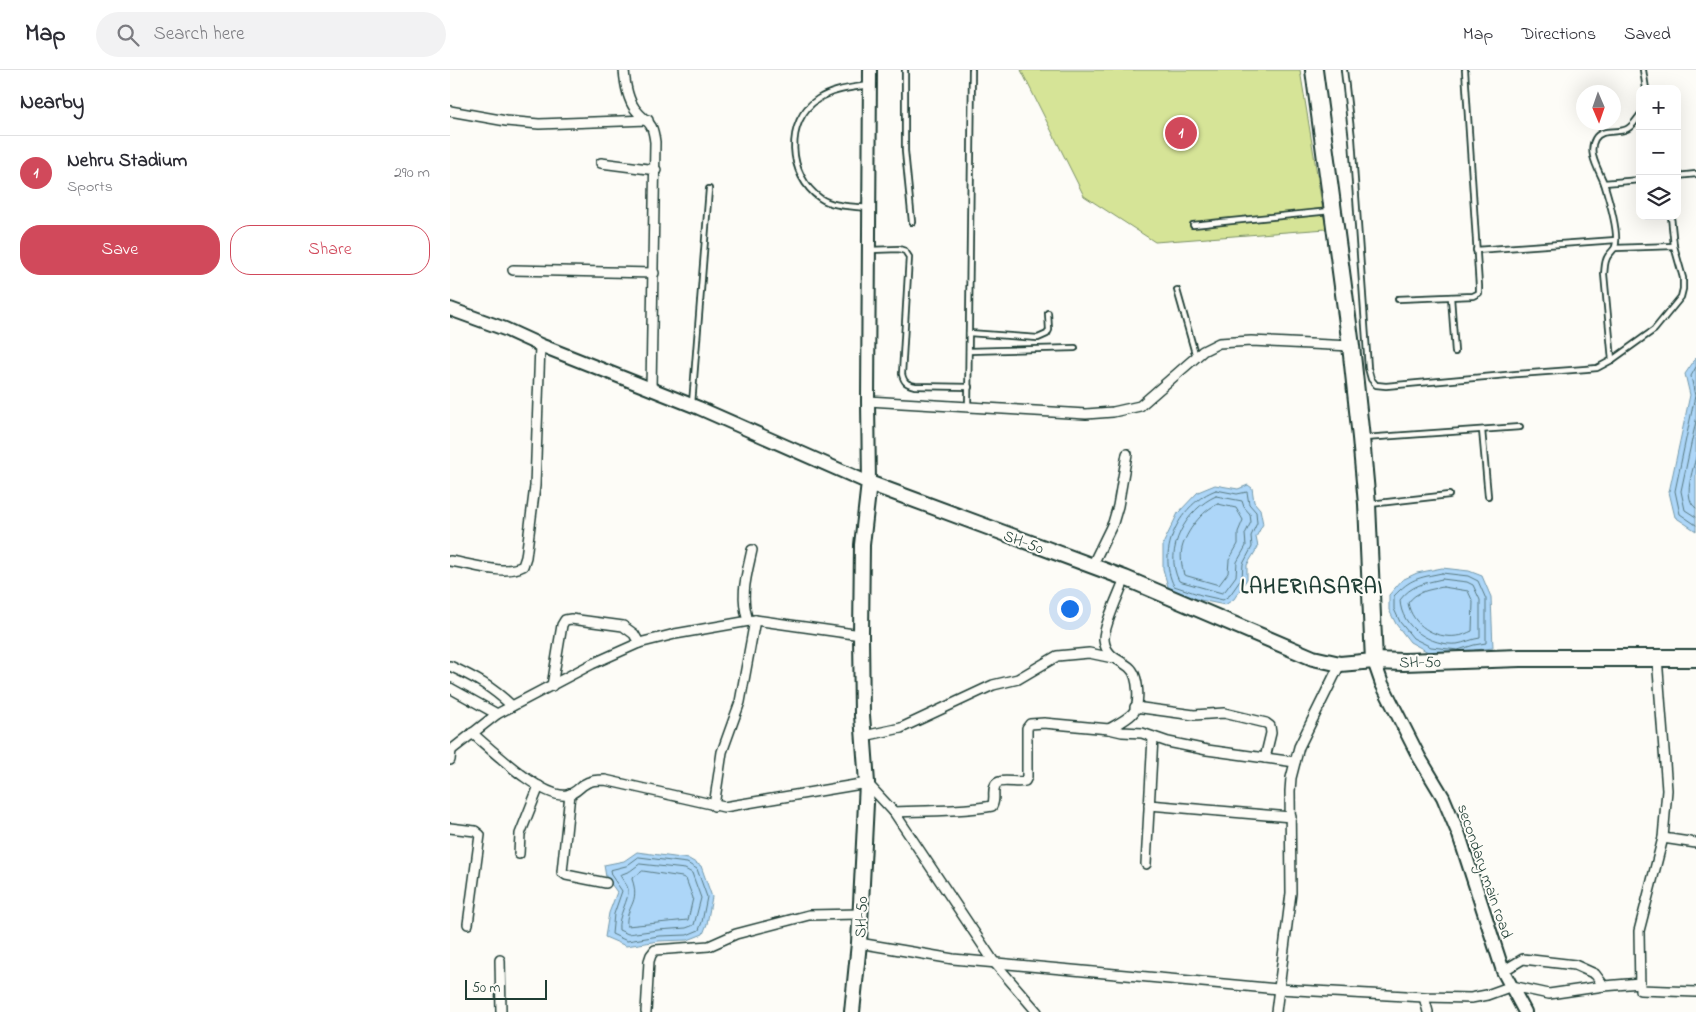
<!DOCTYPE html>
<meta charset="utf-8">
<style>
body{margin:0;font-family:"Indie Flower",sans-serif;background:#f2f2f3;color:#2b2b33}
.controls{position:absolute;right:15px;top:15px;display:grid;overflow:hidden;border-radius:10px;box-shadow:0 5px 20px #0002}
.controls button{width:45px;height:45px;display:grid;place-items:center;padding:0;border:0;border-bottom:1px solid #e1e1e2;background:#fff;color:#2b2b33;font:25px sans-serif}
.compass{position:absolute;left:1126px;top:15px;width:45px;height:45px;border-radius:50%;background:#fff;box-shadow:0 5px 20px #0002;rotate:178deg}
.scale{position:absolute;left:15px;bottom:12px;width:82px;box-sizing:border-box;padding-left:5px;border:2px solid #1f3d34;border-top:0;font-size:14px;line-height:18px;white-space:nowrap;color:#1f3d34;-webkit-text-stroke:4px #fdfcf7;paint-order:stroke}
.you{position:absolute;left:619px;top:538px;width:18px;height:18px;margin:-12px;border:4px solid #fff;border-radius:50%;background:#1a73e8;box-shadow:0 0 0 8px #1a73e833}
.badge{display:grid;place-items:center;width:32px;height:32px;border-radius:50%;background:#d1495b;color:#fff;font-size:16px;font-weight:700}
.pin{position:absolute;translate:-50% -50%;border:2px solid #fff;box-shadow:0 1px 5px #0006}
.list{margin:0;padding:0;list-style:none}
h2{display:flex;justify-content:space-between;align-items:center;height:65px;margin:0;padding:0 20px;font-size:21px}
h2 small{font-size:16px;font-weight:400;color:#7c7c81}
.list li{display:grid;grid-template-columns:32px 1fr auto;gap:15px;align-items:center;box-sizing:border-box;height:75px;padding:0 20px;border-top:1px solid #e1e1e2}
.list b{display:block;font-size:19px;white-space:nowrap}
.list p{margin:0;font-size:16px;white-space:nowrap;color:#7c7c81}
.list em{font-size:16px;font-style:normal;color:#7c7c81}
.actions{display:flex;gap:10px;padding:15px 20px}
.actions a{flex:1;padding:11px 0;border:1px solid #d1495b;border-radius:20px;text-align:center;font-size:18px;color:#d1495b}
.actions .main{background:#d1495b;color:#fff}
.icon{flex:none;width:28px;height:28px;fill:none;stroke:currentColor;stroke-width:2;stroke-linecap:round;stroke-linejoin:round}
.map{position:relative;flex:none;width:1246px;height:942px;overflow:hidden}
header{display:flex;align-items:center;gap:30px;box-sizing:border-box;height:70px;padding:0 25px;background:#fff;border-bottom:1px solid #e1e1e2}
header strong{font-size:24px}
nav{display:flex;gap:28px;margin-inline-start:auto;font-size:18px}
.search{width:350px;height:45px;background:#f2f2f3;display:flex;align-items:center;gap:12px;box-sizing:border-box;padding:0 18px;border-radius:28px;color:#7c7c81;font-size:19px}
main{display:flex}
aside{flex:1;background:#fff}
.map>svg:first-child{display:block}
</style>
<header>
<strong>Map</strong>
<div class="search"><svg class="icon" aria-label="search" viewBox="0 0 24 24"><circle cx="10" cy="10" r="6"/><path d="M15 15l6 6"/></svg>Search here</div>
<nav><a>Map</a><a>Directions</a><a>Saved</a></nav>
</header>
<main>
<aside>
<h2>Nearby<small></small></h2>
<ul class="list">
<li><span class="badge">1</span><div><b>Nehru Stadium</b><p>Sports</p></div><em>290 m</em></li>
</ul>
<div class="actions"><a class="main">Save</a><a>Share</a></div>
</aside>
<div class="map">
<svg width="1246" height="942" viewBox="0 0 1246 942">
<rect width="100%" height="100%" fill="#fdfcf7"/>
<filter id="ink" filterUnits="userSpaceOnUse"><feTurbulence type="fractalNoise" baseFrequency=".02" numOctaves="2"/><feDisplacementMap in="SourceGraphic" scale="10" xChannelSelector="R" yChannelSelector="G"/><feConvolveMatrix kernelMatrix="1 2 1 2 8 2 1 2 1" color-interpolation-filters="sRGB"/></filter>
<g filter="url(#ink)">
<polygon fill="#d6e497" stroke="#7a9066" points="571,0 850,0 876,159 705,172 634,126"/>
<g fill="#add6f8" stroke="#7499aa">
<polygon points="1246,288 1246,461 1225,447 1219,422 1240,325 1235,304"/>
<polygon points="765,415 788,419 798,415 802,418 804,432 810,439 813,454 806,467 808,477 797,495 797,509 784,529 775,535 750,530 719,520 713,499 713,474 728,443 748,422"/>
<polygon points="992,498 1019,501 1032,506 1041,527 1043,578 1025,580 1009,586 980,583 960,572 946,554 939,540 939,525 952,510 967,503"/>
<polygon points="187,782 239,789 251,796 262,827 257,854 253,864 238,870 209,871 176,876 155,867 159,843 167,822 156,807 154,795 174,791"/>
</g>
<g fill="none" stroke-linecap="round" stroke-linejoin="round">
<g stroke="#587a82" stroke-width="1">
<polyline points="1246,297 1241,306 1245,326 1225,421 1230,444 1246,455"/>
<polyline points="1246,351 1231,421 1235,440 1246,447"/>
<path d="M1246 387C1243 400 1232 429 1246 438"/>
<path d="M766 420 787 424 797 422 799 434 806 442 807 453 801 466 802 477 793 494 792 508 780 525 773 530 751 525 724 516C706 480 730 433 766 420Z"/>
<path d="M766 426 792 431 794 437 800 444 801 452 795 464 796 476 787 492 786 506 775 521 772 523 729 511C713 480 736 439 766 426Z"/>
<path d="M768 434 786 438 793 450 788 462V474L779 490 778 503 769 515 734 505C732 497 730 486 732 478 736 462 752 440 768 434Z"/>
<path d="M992 503 1018 506 1028 511 1036 529V573L1024 575 1008 580 981 577 963 568 950 552 944 539V526C961 508 968 508 992 503Z"/>
<path d="M992 509 1017 512 1023 515 1030 530V568C1022 569 1014 573 1007 574 981 576 951 558 950 530 961 515 975 513 992 509Z"/>
<path d="M993 517 1018 521 1023 532 1022 561C1017 563 1012 566 1007 566 985 569 962 555 958 533 966 521 979 520 993 517Z"/>
<polygon points="189,787 237,793 247,799 257,827 252,852 249,860 237,865 209,866 177,871 162,864 164,844 172,821 161,805 160,800 176,796"/>
<path d="M190 794 235 799 242 803 251 828 244 855 236 858 208 860 178 864 169 860C167 846 180 829 178 819 177 814 172 810 170 805L180 801Z"/>
<path d="M193 801 232 807 236 809 243 828 238 850 177 856C175 836 191 834 182 809Z"/>
</g>
<defs>
<g id="lane">
<polyline points="455,0 455,81 462,152"/>
<polyline points="894,0 902,69 918,298 921,309 926,315 936,316 1067,304 1136,299 1147,298 1162,290 1194,267 1204,260 1231,227 1233,219 1233,208 1224,176 1221,146"/>
<polyline points="1193,0 1196,19"/>
<polyline points="1227,106 1246,104"/>
<polyline points="1154,113 1190,110"/>
<path d="M418 138C402 136 383 137 370 128 338 106 334 51 368 29 383 19 402 18 419 15"/>
<polyline points="743,155 880,141"/>
<polyline points="1165,178 1224,176"/>
<path d="M420 180 449 179 455 181 459 187 452 304C454 313 457 314 465 316L519 317"/>
<polyline points="1026,180 1166,170"/>
<polyline points="727,220 746,287"/>
<polyline points="1001,227 1005,282"/>
<polyline points="948,229 1023,226 1029,223 1029,216 1015,0"/>
<polyline points="519,263 588,268 597,264 599,260 598,243"/>
<polyline points="519,281 625,278"/>
<path d="M1162 290 1154 204C1155 198 1154 192 1158 186 1160 183 1164 180 1165 177 1170 164 1158 126 1154 113 1149 100 1137 83 1145 69 1151 58 1167 64 1177 59 1183 56 1186 50 1190 45"/>
<polyline points="242,334 259,119"/>
<polyline points="518,337 522,0"/>
<polyline points="1032,360 1038,426"/>
<polyline points="914,368 1070,357"/>
<polyline points="920,434 999,425"/>
</g>
<g id="street">
<path d="M174 0C175 13 177 28 185 39 197 55 202 48 205 72L201 320"/>
<polyline points="0,41 56,51 89,54 198,50"/>
<polyline points="151,93 206,100"/>
<polyline points="63,200 204,203"/>
<polyline points="418,331 636,344 663,342 690,336 753,281 769,273 801,271 901,276"/>
<path d="M0 491C22 494 54 506 73 496L76 487 85 416 90 275"/>
<polyline points="642,496 663,453 668,436 677,384"/>
<path d="M675 508C670 522 653 557 654 570 656 587 669 589 679 597 689 605 691 636 682 644 676 650 666 655 659 659L672 662 692 663 718 672 757 680 845 692"/>
<path d="M298 551C290 525 296 507 302 480"/>
<polyline points="1207,587 1217,720 1213,768 1189,861 1190,920 1246,922"/>
<path d="M0 596C26 608 42 617 62 636"/>
<polyline points="102,616 112,555 115,550 121,549 173,556 184,564 189,573"/>
<polyline points="0,618 47,644"/>
<polyline points="685,637 744,645 774,643 816,653 820,656 821,663 815,688"/>
<path d="M22 663C41 679 92 729 117 725 124 724 128 719 133 715 140 710 147 710 155 710L274 737 417 713 444 742 544 892 587 942"/>
<polyline points="414,666 451,658 543,615 568,609 607,586 639,583 663,588"/>
<polyline points="0,681 47,644 142,594 189,573 225,564 305,550 411,565"/>
<polyline points="0,690 1,680"/>
<polyline points="120,724 112,802 116,805 156,813"/>
<polyline points="699,735 841,747"/>
<polyline points="264,736 272,682 290,632 305,550"/>
<path d="M444 742C477 740 510 742 542 736 546 729 542 722 545 716 548 707 567 714 575 711L577 707V658L580 654 594 653 659 659"/>
<polyline points="0,758 25,761 30,765 18,854"/>
<polyline points="1213,768 1246,773"/>
<polyline points="69,784 70,764 89,716"/>
<polyline points="696,794 703,667"/>
<polyline points="409,873 503,889 828,919 974,927 1021,928 1037,925 1062,916 1099,924 1154,916 1190,913"/>
<polyline points="50,890 51,942"/>
<polyline points="1053,901 1073,889 1125,895 1145,904 1154,916"/>
<polyline points="974,927 978,942"/>
<polyline points="196,942 199,891 201,885 205,880 259,876 286,864 359,845 410,844"/>
<polyline points="826,942 841,823 840,721 841,708 849,677 890,594"/>
</g>
<g id="secondary">
<polyline points="0,239 55,259 90,275 249,338 419,413 418,331 420,0"/>
<polyline points="924,591 932,614 969,687 993,727 1009,765 1053,901 1075,942"/>
</g>
<polyline id="primary" points="402,942 409,873 417,713 412,645 411,565 412,475 419,413 675,508 863,588 890,594 924,591"/>
<polyline id="highway" points="864,0 901,276 911,368 917,434 924,591 954,592 1070,588 1246,588"/>
</defs>
<use href="#lane" stroke="#1f3d34" stroke-width="8"/>
<use href="#street" stroke="#1f3d34" stroke-width="12"/>
<use href="#secondary" stroke="#1f3d34" stroke-width="16"/>
<use href="#primary" stroke="#1f3d34" stroke-width="18"/>
<use href="#highway" stroke="#1f3d34" stroke-width="20"/>
<use href="#lane" stroke="#fdfcf7" stroke-width="4.5"/>
<use href="#street" stroke="#fdfcf7" stroke-width="9"/>
<use href="#secondary" stroke="#fdfcf7" stroke-width="12"/>
<use href="#primary" stroke="#fdfcf7" stroke-width="14"/>
<use href="#highway" stroke="#fdfcf7" stroke-width="16"/>
</g>
</g>
<g text-anchor="middle" stroke-width="4" stroke-linejoin="round" paint-order="stroke">
<g font-size="16" fill="#1f3d34" stroke="#fdfcf7">
<text transform="translate(574 471) rotate(20)" y="6">SH-50</text>
<text transform="translate(970 591) rotate(-1)" y="6">SH-50</text>
<text transform="translate(1036 801) rotate(71)" y="6">secondary main road</text>
<text transform="translate(410 847) rotate(-87)" y="6">SH-50</text>
</g>
<g font-size="21" font-weight="bold" letter-spacing="1" fill="#1f3d34" stroke="#fdfcf7">
<text x="862" y="523">LAHERIASARAI</text>
</g>
</g>
</svg>
<div class="controls">
<button>+</button>
<button>−</button>
<button><svg class="icon" aria-label="layers" viewBox="0 0 24 24"><path d="M12 4l9 5-9 5-9-5zM3 14l9 5 9-5"/></svg></button>
</div>
<svg class="compass" viewBox="-18 -18 36 36"><path d="M0-13l5 13h-10z" fill="#e53935"/><path d="M0 13l5-13h-10z" fill="#7c7c81"/></svg>
<div class="scale">50 m</div>
<div class="you"></div>
<div class="pin badge" style="left:731px;top:63px">1</div>
</div>
</main>
